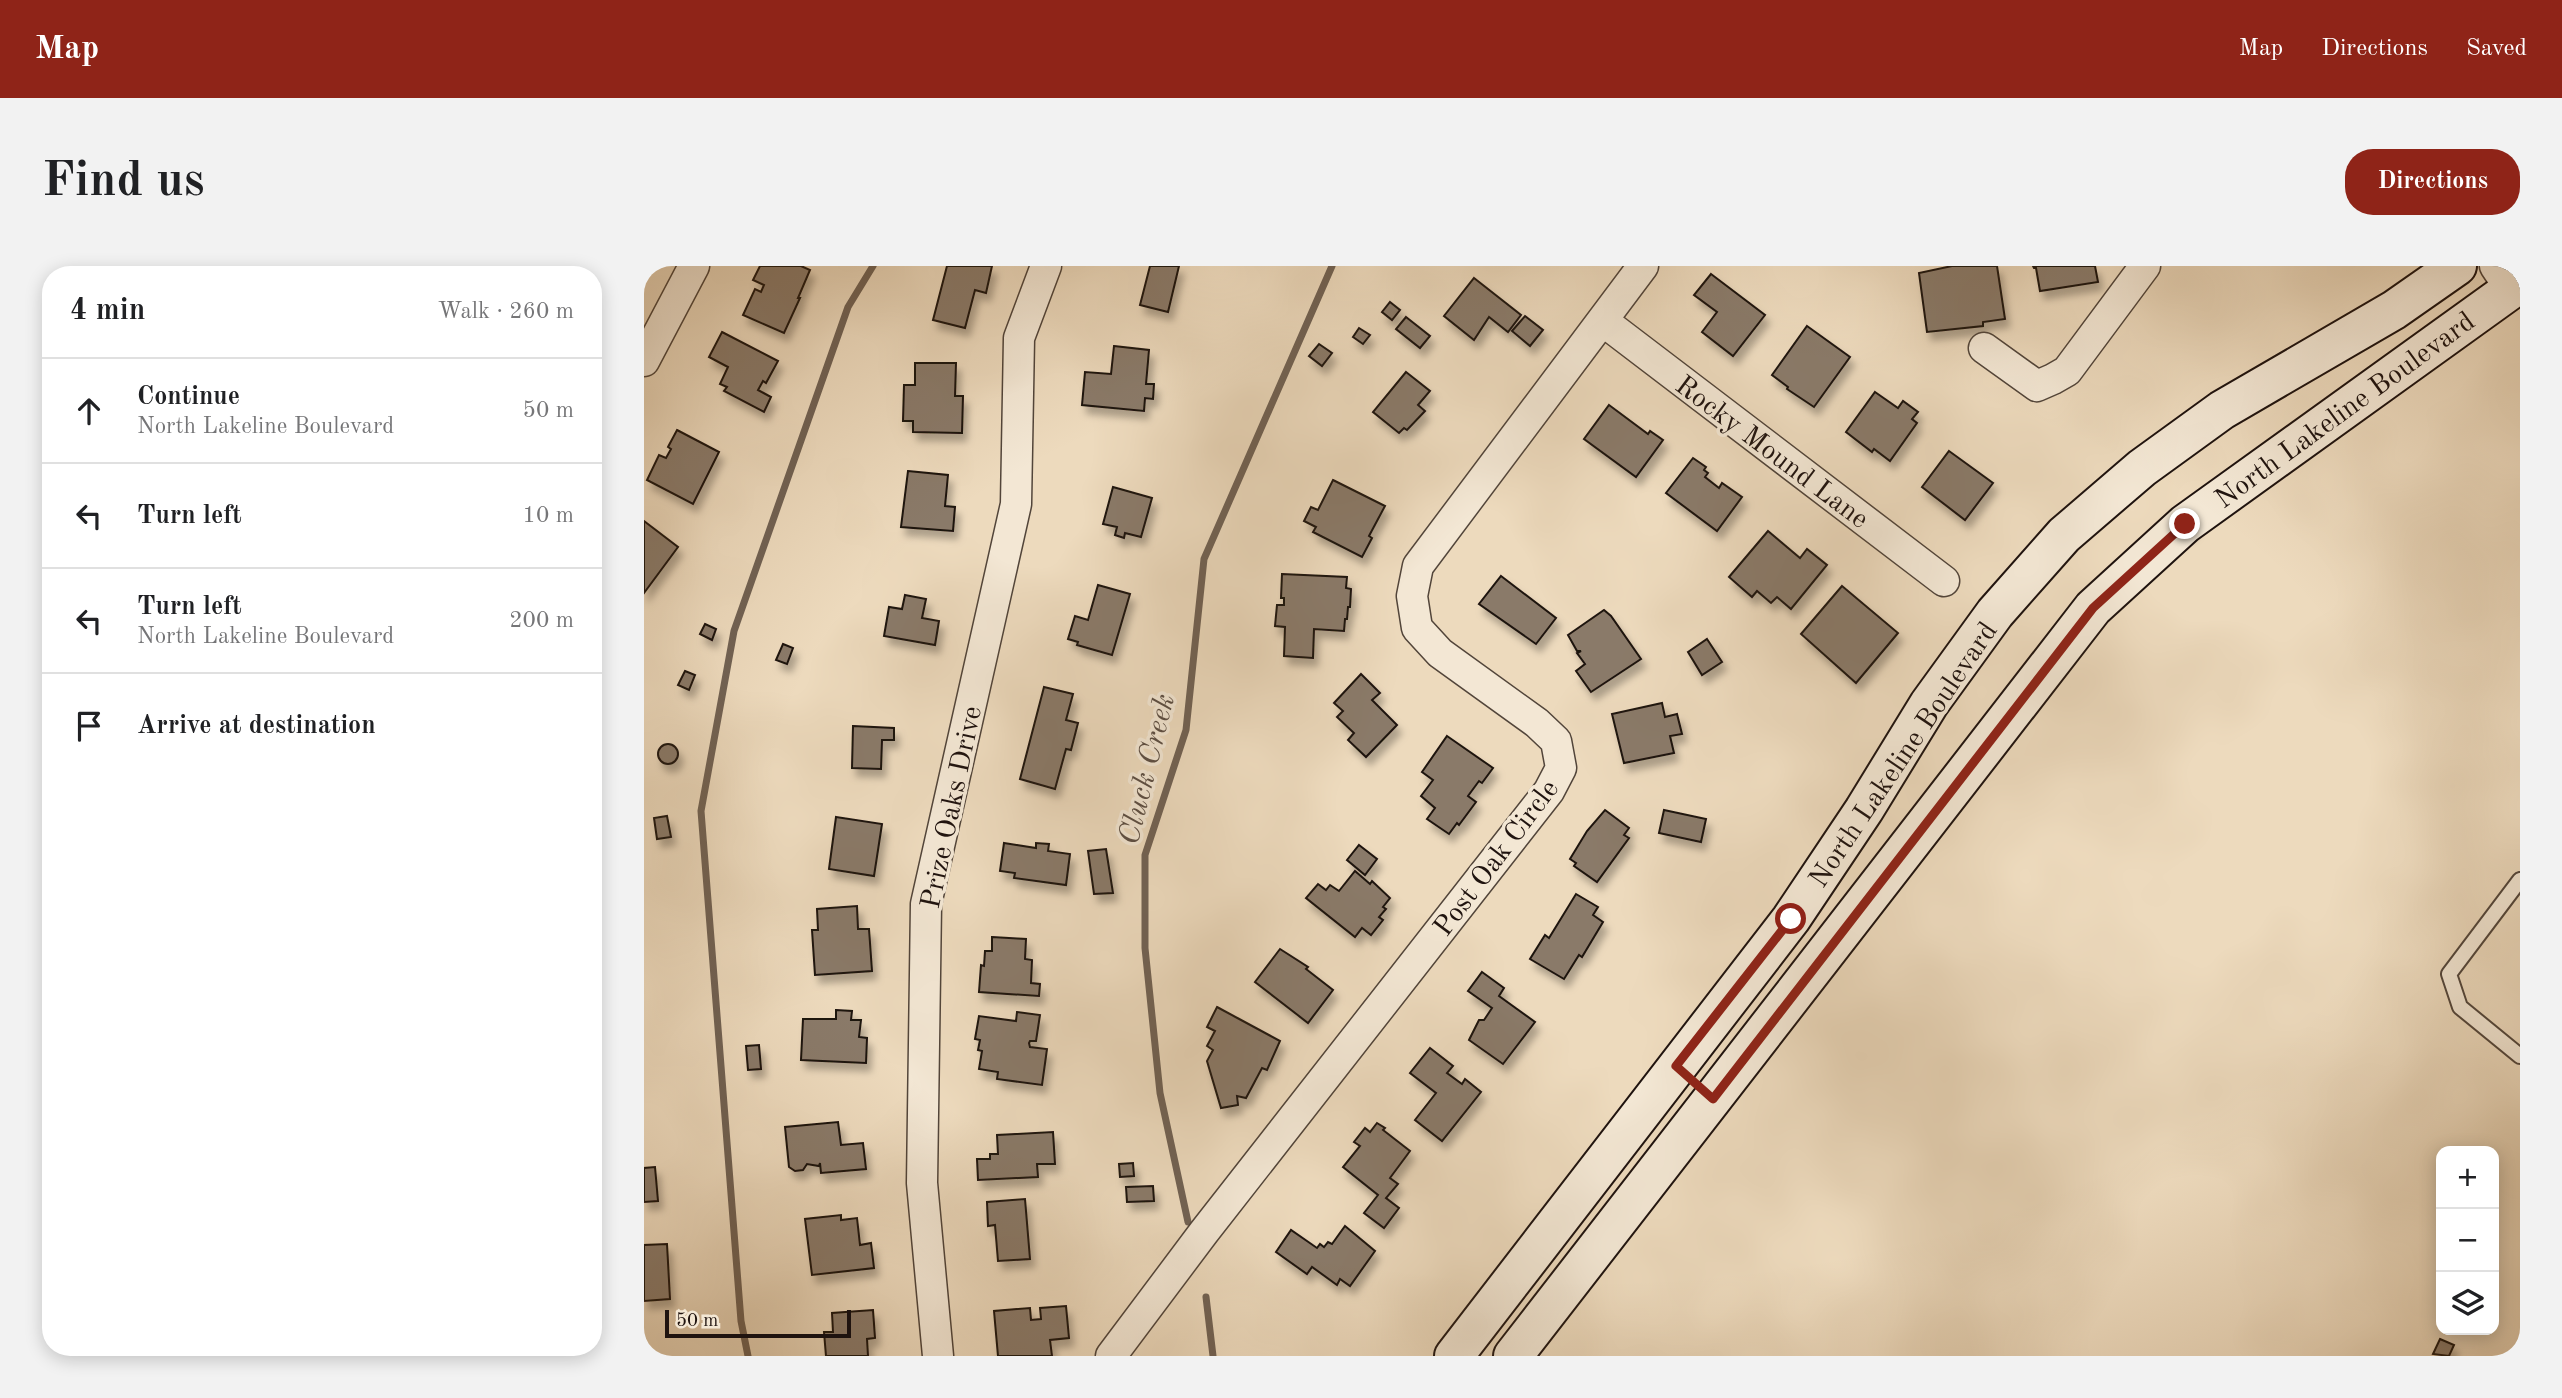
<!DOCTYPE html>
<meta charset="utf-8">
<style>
body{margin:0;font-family:"Old Standard TT",serif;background:#f2f2f2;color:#202124}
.controls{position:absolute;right:21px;bottom:21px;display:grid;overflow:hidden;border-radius:14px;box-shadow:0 4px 18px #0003}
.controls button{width:63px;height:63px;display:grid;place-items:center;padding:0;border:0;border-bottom:2px solid #e0e0e0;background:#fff;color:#202124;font:35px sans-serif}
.scale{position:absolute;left:21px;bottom:18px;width:186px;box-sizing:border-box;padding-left:7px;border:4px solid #1f130f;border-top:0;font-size:19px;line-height:24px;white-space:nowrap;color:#1f130f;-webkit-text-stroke:5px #f3e7d4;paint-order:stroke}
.stop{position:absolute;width:21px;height:21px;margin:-16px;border:5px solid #8f2418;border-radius:50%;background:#fff}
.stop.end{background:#8f2418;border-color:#fff;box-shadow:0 2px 7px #0008}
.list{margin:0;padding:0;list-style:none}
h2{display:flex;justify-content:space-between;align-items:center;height:91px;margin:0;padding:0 28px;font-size:30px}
h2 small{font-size:23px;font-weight:400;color:#757577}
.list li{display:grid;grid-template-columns:46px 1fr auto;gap:21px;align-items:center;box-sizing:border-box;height:105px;padding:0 28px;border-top:2px solid #e0e0e0}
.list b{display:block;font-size:26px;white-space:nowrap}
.list p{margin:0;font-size:23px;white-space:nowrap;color:#757577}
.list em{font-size:23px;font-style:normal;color:#757577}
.icon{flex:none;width:38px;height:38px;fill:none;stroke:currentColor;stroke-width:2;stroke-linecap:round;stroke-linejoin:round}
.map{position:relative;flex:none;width:1876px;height:1090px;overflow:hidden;border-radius:28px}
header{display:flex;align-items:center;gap:42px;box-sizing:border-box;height:98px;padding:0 35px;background:#8f2418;color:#fff}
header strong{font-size:33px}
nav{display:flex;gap:38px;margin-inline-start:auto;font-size:24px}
.intro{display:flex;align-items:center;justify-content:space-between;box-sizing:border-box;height:168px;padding:0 42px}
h1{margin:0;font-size:49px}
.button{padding:18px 32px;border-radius:28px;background:#8f2418;color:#fff;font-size:24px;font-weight:700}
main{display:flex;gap:42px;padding:0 42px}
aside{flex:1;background:#fff;border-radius:28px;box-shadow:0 4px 18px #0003}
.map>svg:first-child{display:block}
</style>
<header>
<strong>Map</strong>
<nav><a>Map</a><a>Directions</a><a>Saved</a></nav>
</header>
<div class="intro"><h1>Find us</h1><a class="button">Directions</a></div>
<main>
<aside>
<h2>4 min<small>Walk · 260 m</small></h2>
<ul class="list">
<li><svg class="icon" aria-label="ahead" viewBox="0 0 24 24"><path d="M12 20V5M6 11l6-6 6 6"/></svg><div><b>Continue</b><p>North Lakeline Boulevard</p></div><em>50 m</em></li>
<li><svg class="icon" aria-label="left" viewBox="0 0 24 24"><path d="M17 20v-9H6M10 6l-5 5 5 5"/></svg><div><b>Turn left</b></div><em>10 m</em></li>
<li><svg class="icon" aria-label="left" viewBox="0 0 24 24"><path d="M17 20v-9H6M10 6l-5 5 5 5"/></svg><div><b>Turn left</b><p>North Lakeline Boulevard</p></div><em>200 m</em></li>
<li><svg class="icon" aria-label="arrive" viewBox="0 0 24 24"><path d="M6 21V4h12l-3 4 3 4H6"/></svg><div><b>Arrive at destination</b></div></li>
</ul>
</aside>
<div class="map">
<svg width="1876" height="1090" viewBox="0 0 1876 1090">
<defs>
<filter id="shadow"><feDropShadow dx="4.5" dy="8" stdDeviation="3.5" flood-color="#0004"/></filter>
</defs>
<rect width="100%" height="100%" fill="#eddabd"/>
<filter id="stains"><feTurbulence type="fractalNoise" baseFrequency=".00286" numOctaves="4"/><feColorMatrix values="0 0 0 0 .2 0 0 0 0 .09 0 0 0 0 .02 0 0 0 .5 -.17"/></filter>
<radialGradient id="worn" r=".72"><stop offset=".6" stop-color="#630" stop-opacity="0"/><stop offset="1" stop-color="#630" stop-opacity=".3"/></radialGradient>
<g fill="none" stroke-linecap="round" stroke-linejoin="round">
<g stroke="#716254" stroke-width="7">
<polyline points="544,956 516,827 501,682 501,589 542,464 560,293 688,0"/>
<polyline points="562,1031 569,1090"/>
<polyline points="104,1090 97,1055 57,545 90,365 204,41 229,0"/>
</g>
</g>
<g fill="#8a7a69" stroke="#1f130f" stroke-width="2" filter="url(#shadow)">
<polygon points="116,0 157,0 166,4 154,32 156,32 140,67 99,49 111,23 117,26 120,19 109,14"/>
<polygon points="303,0 348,0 342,27 331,24 321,62 289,54"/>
<polygon points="506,0 535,0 524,46 496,39"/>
<polygon points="1308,0 1353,0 1361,53 1339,56 1339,60 1283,66 1275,7"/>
<polygon points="1389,0 1451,0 1454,16 1396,25 1392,2 1390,2"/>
<polygon points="1067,8 1121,49 1089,90 1058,66 1073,46 1050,29"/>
<polygon points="830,12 877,49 864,66 845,51 830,74 800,50"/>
<polygon points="746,36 756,44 748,54 738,46"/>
<polygon points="881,50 899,64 886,80 868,65"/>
<polygon points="762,51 786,70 776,82 752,63"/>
<polygon points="1163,60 1206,91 1170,141 1143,123 1144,121 1128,109"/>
<polygon points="715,62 726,69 719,78 709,71"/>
<polygon points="78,66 134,95 122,117 119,115 114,124 127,131 120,146 80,125 83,121 76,118 84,101 65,91"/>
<polygon points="675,78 688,87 678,100 665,90"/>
<polygon points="470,80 505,84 502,118 510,118 509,133 501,132 500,145 438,139 441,106 467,108"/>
<polygon points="271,97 312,97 311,130 319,130 318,167 269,166 269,155 259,155 260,119 271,119"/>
<polygon points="762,106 786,125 774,139 781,145 763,164 760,162 755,167 729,146"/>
<polygon points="1231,126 1254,142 1259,135 1274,146 1268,153 1273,157 1246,195 1230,183 1228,186 1202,166"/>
<polygon points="965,139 1004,168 1006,165 1019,174 992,211 940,173"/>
<polygon points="33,164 75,186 49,238 3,214 15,189 22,192 27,183 24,181"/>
<polygon points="1305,185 1349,217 1321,254 1278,221"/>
<polygon points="1049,192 1062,201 1060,204 1064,207 1061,211 1075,222 1078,217 1098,231 1073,265 1022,227"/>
<polygon points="264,205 304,209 301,240 311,241 309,265 257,261"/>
<polygon points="689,214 741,240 725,270 728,272 718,291 669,266 672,261 660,255 667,241 674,244"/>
<polygon points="469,221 508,232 497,271 481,267 480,272 471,269 473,261 459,258"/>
<polygon points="0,255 34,281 0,327"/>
<polygon points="1124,265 1156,292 1163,283 1183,299 1147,343 1133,331 1127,337 1113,325 1108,331 1085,311"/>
<polygon points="638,308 703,311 702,322 707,323 706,341 704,341 703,353 701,353 700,365 670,363 669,392 640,390 641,361 631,360 633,339 640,339 640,332 637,332"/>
<polygon points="857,310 912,352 892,378 835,338"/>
<polygon points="454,319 486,328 468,389 433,379 434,376 424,373 431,350 444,354"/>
<polygon points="1198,320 1254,367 1212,417 1157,368"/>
<polygon points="261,329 282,333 278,352 295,355 291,379 240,370 245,341 258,343"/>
<polygon points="960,344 967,350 997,393 947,426 932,405 941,398 933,387 937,385 933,385 924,369"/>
<polygon points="61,358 72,363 68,374 56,368"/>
<polygon points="1063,373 1078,396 1058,409 1044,386"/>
<polygon points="139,378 149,382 143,398 132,394"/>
<polygon points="41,405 51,409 45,424 34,419"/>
<polygon points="717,408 736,427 728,434 753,459 722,491 704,474 710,467 693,451 699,445 690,437"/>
<polygon points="400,421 429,428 422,454 434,457 427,484 422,483 411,523 376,513"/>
<polygon points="1018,437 1021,451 1033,448 1038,468 1026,470 1030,487 980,497 968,448"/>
<polygon points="209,460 250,462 250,474 238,474 237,503 208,502"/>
<polygon points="803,470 849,502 838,517 835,515 824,530 832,536 815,559 813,557 805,568 783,553 791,542 777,530 789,514 778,506"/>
<circle cx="24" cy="488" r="10"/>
<polygon points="961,544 985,562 980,569 985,572 953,616 930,600 932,597 926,593 943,565"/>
<polygon points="1020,544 1062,553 1057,576 1015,567"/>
<polygon points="23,550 27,571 13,573 10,552"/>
<polygon points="192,551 238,558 230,610 185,603"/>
<polygon points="360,577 392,582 392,577 405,578 404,585 426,588 422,619 370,612 371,607 356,605"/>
<polygon points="715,579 733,593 721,609 703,594"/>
<polygon points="462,583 469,627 450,628 444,585"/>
<polygon points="711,605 726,618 728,615 746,632 739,641 742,643 735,651 739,654 727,669 718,662 711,671 662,632 674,618 682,624 686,619 695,625"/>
<polygon points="932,628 954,641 949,649 959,656 938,691 935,689 920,713 886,693 901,669 905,672"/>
<polygon points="213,640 214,663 225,663 228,705 171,709 168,664 174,664 173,643"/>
<polygon points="348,671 382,673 381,693 388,694 387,717 396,718 395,730 335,726 337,699 340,700 341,685 348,685"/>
<polygon points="636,683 664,701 662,703 689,724 664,757 611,716"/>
<polygon points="838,706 860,722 855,730 891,756 859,798 825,774 835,754 840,754 848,742 824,725"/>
<polygon points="573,741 636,775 623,804 618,802 602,832 593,830 594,839 577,842 563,795 569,784 563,780 571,765 563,761"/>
<polygon points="192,744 208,745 207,754 217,754 215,771 223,772 222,797 157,794 159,753 192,753"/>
<polygon points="373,746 396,749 392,775 386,775 385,777 386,781 403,783 398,819 353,813 354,806 335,803 338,785 334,784 336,774 331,773 335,750 372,755"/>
<polygon points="115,779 117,803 104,804 102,780"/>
<polygon points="786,782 809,800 803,807 818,818 821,813 837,826 798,875 771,854 792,827 766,807"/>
<polygon points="194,856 197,879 219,877 222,903 177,907 176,897 175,900 163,898 159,904 151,905 145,901 141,861"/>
<polygon points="733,857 741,862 739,864 766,885 746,912 754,918 742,932 755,942 740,962 720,947 734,929 699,901 716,880 710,876 721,862 726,866"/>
<polygon points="409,866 411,898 393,898 394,911 334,914 333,893 346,893 346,888 354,888 353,869"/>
<polygon points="489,897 490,910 476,911 475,898"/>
<polygon points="11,901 14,935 0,936 0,902"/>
<polygon points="509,920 510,935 483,936 482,921"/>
<polygon points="381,933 386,993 354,995 351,959 344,960 343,936"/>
<polygon points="197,949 197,954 213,952 216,979 227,977 230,1002 168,1009 161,953"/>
<polygon points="701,960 731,985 706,1020 696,1013 693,1019 668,1001 663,1008 632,986 647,964 673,982 676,978 680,981 684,976 688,978"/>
<polygon points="23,978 26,1033 0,1035 0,979"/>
<polygon points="422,1040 425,1072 406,1074 408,1090 354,1090 350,1045 386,1042 387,1054 397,1053 396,1042"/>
<polygon points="229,1044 231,1072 223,1073 224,1090 182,1090 180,1066 189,1066 188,1047"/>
<polygon points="1796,1073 1810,1079 1805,1090 1789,1088"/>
</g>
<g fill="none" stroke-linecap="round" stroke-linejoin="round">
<defs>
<polyline id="service" points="1876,614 1805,708 1816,741 1876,790"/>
<g id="minor">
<polyline points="1851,0 1867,24"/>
<polyline points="959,55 1300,315"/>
<polyline points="1340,82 1393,120 1409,113 1423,105 1501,0"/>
<polyline points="0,95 50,0"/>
<polyline points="294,1090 278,917 282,638 372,238 375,72 402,0"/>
<polyline points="467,1090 560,966 905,525 917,502 912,475 893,457 796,387 773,362 768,330 774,300 999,0"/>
</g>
<g id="secondary">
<polyline points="810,1090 1147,653 1220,544 1285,438 1351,347 1420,269 1498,202 1578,144 1750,44 1813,0"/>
<polyline points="869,1090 1449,342 1541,258 1876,17"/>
</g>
</defs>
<use href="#service" stroke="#52453a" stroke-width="18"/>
<use href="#minor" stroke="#52453a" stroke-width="33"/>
<use href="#secondary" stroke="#1f130f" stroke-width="42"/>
<use href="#service" stroke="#f3e7d4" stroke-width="14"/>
<use href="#minor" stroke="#f3e7d4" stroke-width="30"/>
<use href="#secondary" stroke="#f3e7d4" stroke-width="38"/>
</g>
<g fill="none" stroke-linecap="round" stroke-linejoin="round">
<polyline stroke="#8f2418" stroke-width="9" points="1147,653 1032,800 1069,833 1449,342 1541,258"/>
</g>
<g text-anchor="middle" stroke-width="7" stroke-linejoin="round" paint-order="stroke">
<g font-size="28" fill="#1f130f" stroke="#f3e7d4">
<text transform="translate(1700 143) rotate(-36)" y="10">North Lakeline Boulevard</text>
<text transform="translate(1129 185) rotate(37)" y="10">Rocky Mound Lane</text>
<text transform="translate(1258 488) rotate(-56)" y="10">North Lakeline Boulevard</text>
<text transform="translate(306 541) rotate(-78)" y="10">Prize Oaks Drive</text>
<text transform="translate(851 591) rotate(-53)" y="10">Post Oak Circle</text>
</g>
<g font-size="30" font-style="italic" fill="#5c4e43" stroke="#f3e7d4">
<text transform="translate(502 503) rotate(-76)" y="10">Cluck Creek</text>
</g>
</g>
<rect width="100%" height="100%" filter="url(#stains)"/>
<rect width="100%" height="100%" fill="url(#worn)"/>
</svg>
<div class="controls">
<button>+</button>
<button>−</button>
<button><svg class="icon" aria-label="layers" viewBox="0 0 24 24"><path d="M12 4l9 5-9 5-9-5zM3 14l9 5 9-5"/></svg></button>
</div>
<div class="scale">50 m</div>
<div class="stop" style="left:1147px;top:653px"></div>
<div class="stop end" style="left:1541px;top:258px"></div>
</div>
</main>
